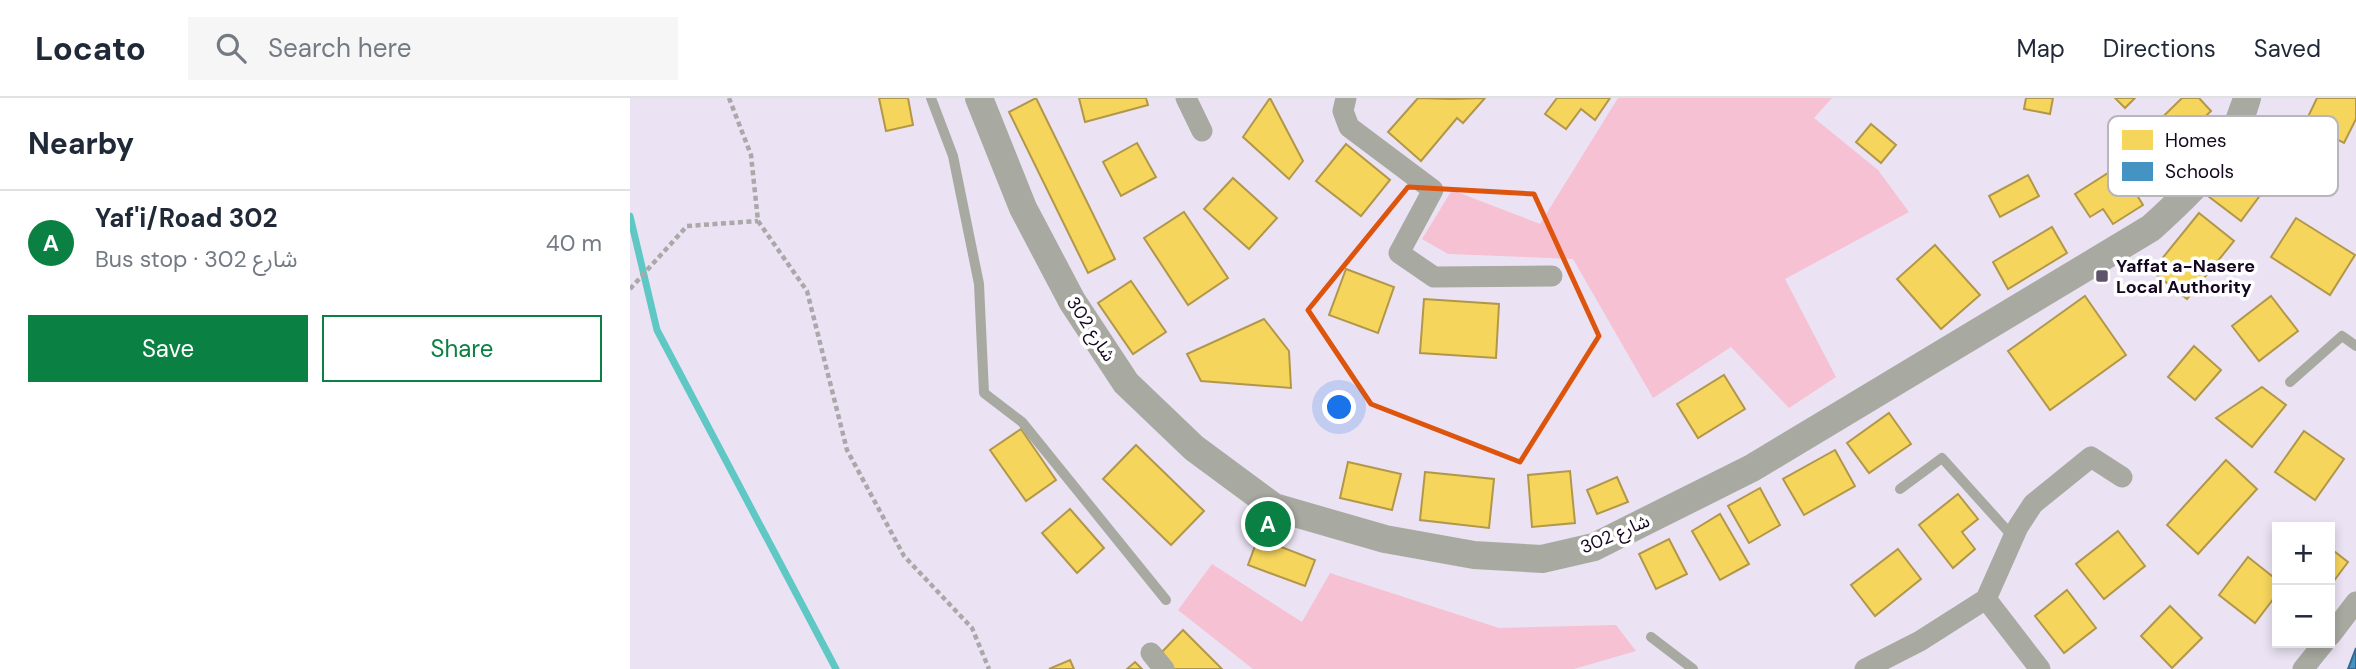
<!DOCTYPE html>
<meta charset="utf-8">
<style>
body{margin:0;font-family:"DM Sans","Noto Sans Arabic",sans-serif;background:#f6f6f7;color:#1f2937}
.controls{position:absolute;right:21px;bottom:21px;display:grid;overflow:hidden;border-radius:0px;box-shadow:0 4px 10px #0003}
.controls button{width:63px;height:63px;display:grid;place-items:center;padding:0;border:0;border-bottom:2px solid #e0e1e3;background:#fff;color:#1f2937;font:35px sans-serif}
.you{position:absolute;left:710px;top:310px;width:24px;height:24px;margin:-18px;border:5px solid #fff;border-radius:50%;background:#1a73e8;box-shadow:0 0 0 10px #1a73e833}
.badge{display:grid;place-items:center;width:46px;height:46px;border-radius:50%;background:#0b8043;color:#fff;font-size:23px;font-weight:700}
.pin{position:absolute;translate:-50% -50%;border:4px solid #fff;box-shadow:0 2px 7px #0006}
.list{margin:0;padding:0;list-style:none}
h2{display:flex;justify-content:space-between;align-items:center;height:91px;margin:0;padding:0 28px;font-size:30px}
h2 small{font-size:23px;font-weight:400;color:#747a83}
.list li{display:grid;grid-template-columns:46px 1fr auto;gap:21px;align-items:center;box-sizing:border-box;height:105px;padding:0 28px;border-top:2px solid #e0e1e3}
.list b{display:block;font-size:26px;white-space:nowrap}
.list p{margin:0;font-size:23px;white-space:nowrap;color:#747a83}
.list em{font-size:23px;font-style:normal;color:#747a83}
.actions{display:flex;gap:14px;padding:21px 28px}
.actions a{flex:1;padding:16px 0;border:2px solid #0b8043;border-radius:0px;text-align:center;font-size:24px;color:#0b8043}
.actions .main{background:#0b8043;color:#fff}
.icon{flex:none;width:38px;height:38px;fill:none;stroke:currentColor;stroke-width:2;stroke-linecap:round;stroke-linejoin:round}
.map{position:relative;flex:none;width:1726px;height:571px;overflow:hidden}
header{display:flex;align-items:center;gap:42px;box-sizing:border-box;height:98px;padding:0 35px;background:#fff;border-bottom:2px solid #e0e1e3}
header strong{font-size:33px}
nav{display:flex;gap:38px;margin-inline-start:auto;font-size:24px}
.search{width:490px;height:63px;background:#f6f6f7;display:flex;align-items:center;gap:18px;box-sizing:border-box;padding:0 24px;border-radius:0px;color:#747a83;font-size:26px}
main{display:flex}
aside{flex:1;background:#fff}
.map>svg:first-child{display:block}
</style>
<header>
<strong>Locato</strong>
<div class="search"><svg class="icon" aria-label="search" viewBox="0 0 24 24"><circle cx="10" cy="10" r="6"/><path d="M15 15l6 6"/></svg>Search here</div>
<nav><a>Map</a><a>Directions</a><a>Saved</a></nav>
</header>
<main>
<aside>
<h2>Nearby<small></small></h2>
<ul class="list">
<li><span class="badge">A</span><div><b>Yaf'i/Road 302</b><p>Bus stop · شارع 302</p></div><em>40 m</em></li>
</ul>
<div class="actions"><a class="main">Save</a><a>Share</a></div>
</aside>
<div class="map">
<svg width="1726" height="571" viewBox="0 0 1726 571">
<rect width="100%" height="100%" fill="#ebe3f3"/>
<g fill="#f5c1d3">
<polygon points="988,0 1202,0 1184,20 1248,72 1279,114 1155,181 1206,279 1159,310 1101,249 1023,300 943,161 818,156 792,141 822,92 910,126"/>
<polygon points="582,466 672,524 700,475 869,530 986,527 1006,553 944,571 623,571 548,512"/>
</g>
<g fill="#f6d55c" stroke="#b2974a" stroke-width="2">
<polygon points="249,0 278,0 283,27 256,33"/>
<polygon points="406,0 485,161 458,175 379,14"/>
<polygon points="449,0 516,0 518,7 455,24"/>
<polygon points="640,0 673,63 659,81 613,39"/>
<polygon points="788,0 821,1 855,0 833,25 827,20 791,63 758,34"/>
<polygon points="927,0 980,0 965,22 951,11 936,31 915,16"/>
<polygon points="1396,0 1423,0 1420,16 1394,11"/>
<polygon points="1485,0 1505,0 1495,10"/>
<polygon points="1552,0 1569,0 1581,13 1524,68 1504,47"/>
<polygon points="1687,0 1726,0 1726,21 1714,45 1675,25"/>
<polygon points="1241,26 1266,47 1251,65 1226,44"/>
<polygon points="507,45 526,79 491,98 473,64"/>
<polygon points="716,46 760,82 731,118 686,83"/>
<polygon points="1609,56 1643,80 1611,123 1578,98"/>
<polygon points="1489,68 1513,107 1483,126 1473,111 1460,119 1445,96"/>
<polygon points="1398,77 1409,98 1370,119 1359,98"/>
<polygon points="603,80 647,120 619,151 574,111"/>
<polygon points="554,114 598,180 558,207 514,140"/>
<polygon points="1569,115 1604,143 1557,201 1522,173"/>
<polygon points="1666,120 1725,157 1700,197 1641,159"/>
<polygon points="1422,129 1437,155 1378,191 1363,164"/>
<polygon points="1305,147 1350,197 1311,231 1267,181"/>
<polygon points="716,171 764,189 748,235 699,217"/>
<polygon points="501,183 536,234 503,256 468,205"/>
<polygon points="1455,198 1496,257 1420,312 1378,253"/>
<polygon points="1641,198 1668,233 1629,263 1602,228"/>
<polygon points="794,201 869,206 866,260 790,255"/>
<polygon points="634,221 659,253 661,290 571,283 557,256"/>
<polygon points="1564,248 1591,272 1565,302 1538,279"/>
<polygon points="1094,277 1115,311 1068,340 1047,306"/>
<polygon points="1632,289 1656,307 1622,349 1586,320"/>
<polygon points="1259,315 1281,346 1239,375 1217,345"/>
<polygon points="391,331 426,382 396,403 360,352"/>
<polygon points="1674,333 1714,361 1685,402 1645,374"/>
<polygon points="506,347 574,413 541,447 473,381"/>
<polygon points="1205,352 1225,388 1174,417 1153,381"/>
<polygon points="1596,362 1627,391 1568,456 1537,427"/>
<polygon points="718,364 771,376 762,412 710,400"/>
<polygon points="940,373 945,425 902,429 898,377"/>
<polygon points="795,374 864,381 859,430 790,422"/>
<polygon points="987,379 998,404 967,416 957,392"/>
<polygon points="1130,390 1150,427 1119,445 1098,408"/>
<polygon points="1328,396 1348,421 1332,434 1345,451 1323,470 1289,427"/>
<polygon points="440,411 474,450 447,475 412,435"/>
<polygon points="1090,416 1119,466 1090,482 1062,433"/>
<polygon points="1488,433 1515,468 1474,501 1446,466"/>
<polygon points="628,440 685,462 675,488 618,467"/>
<polygon points="1039,441 1057,476 1026,491 1009,456"/>
<polygon points="1700,450 1718,464 1700,488"/>
<polygon points="1268,451 1291,481 1245,518 1221,487"/>
<polygon points="1618,459 1647,482 1647,496 1625,525 1589,497"/>
<polygon points="1437,492 1466,530 1434,555 1405,518"/>
<polygon points="1540,508 1572,540 1542,570 1511,538"/>
<polygon points="553,532 592,571 541,571 528,558"/>
<polygon points="440,562 444,571 419,571"/>
<polygon points="505,564 512,571 497,571"/>
</g>
<polygon fill="#4393c3" stroke="#356992" stroke-width="2" points="1726,550 1726,571 1718,571"/>
<g fill="none" stroke-linecap="round" stroke-linejoin="round">
<polyline stroke="#60c8c4" stroke-width="7" points="0,118 27,232 206,571"/>
<g stroke="#aaa8a8" stroke-width="4.5" stroke-dasharray="5 3.5" stroke-linecap="butt">
<polyline points="99,0 121,57 128,123 177,193 217,352 274,458 342,530 359,571"/>
<polyline points="0,191 57,128 128,123"/>
</g>
<g stroke="#a8aaa2" stroke-width="10">
<polyline points="301,0 323,58 349,186 354,295 392,324 536,502"/>
<polyline points="1660,284 1712,238 1726,248"/>
<polyline points="1270,391 1312,360 1384,440"/>
<polyline points="1021,539 1063,571"/>
</g>
<g stroke="#a8aaa2" stroke-width="21">
<polyline points="556,0 572,33"/>
<polyline points="716,0 713,13 719,29 803,92 769,155 804,179 922,178"/>
<polyline points="1356,501 1410,571"/>
<polyline points="1700,538 1726,504"/>
<polyline points="521,555 534,571"/>
<polyline points="1235,571 1290,543 1356,501 1388,429 1403,406 1461,359 1492,379"/>
<polyline points="1673,571 1694,545"/>
</g>
<path stroke="#a8aaa2" stroke-width="28" d="M349 0 393 110 442 203 496 285 564 350 644 409 755 441 844 457 912 461 964 449 1122 370 1521 130C1564 91 1601 57 1617 0"/>
</g>
<path fill="none" stroke="#dd550d" stroke-width="5" stroke-linejoin="round" d="M778 89 904 96 969 238 890 364 741 306 678 212Z"/>
<rect fill="#5f5469" stroke="#fff" stroke-width="2.5" x="1465" y="171" width="14" height="14" rx="3.5"/>
<g text-anchor="middle" stroke-width="7" stroke-linejoin="round" paint-order="stroke">
<g font-size="18" font-weight="bold" fill="#14071f" stroke="#fff" text-anchor="start">
<text x="1486" y="174">Yaffat a-Nasere<tspan x="1486" dy="21">Local Authority</tspan></text>
</g>
<g font-size="18" fill="#14071f" stroke="#fff">
<text transform="translate(461 231) rotate(57)" y="6">شارع 302</text>
<text transform="translate(985 436) rotate(-23)" y="6">شارع 302</text>
</g>
</g>
<rect x="1478" y="18" width="230" height="80" rx="10" fill="#fff" stroke="#b8b5bc" stroke-width="2"/>
<rect x="1492" y="32" width="31" height="20" fill="#f6d55c"/>
<rect x="1492" y="64" width="31" height="19" fill="#4393c3"/>
<g font-size="19" fill="#14071f">
<text x="1535" y="49">Homes</text>
<text x="1535" y="80">Schools</text>
</g>
</svg>
<div class="controls">
<button>+</button>
<button>−</button>
</div>
<div class="you"></div>
<div class="pin badge" style="left:638px;top:426px">A</div>
</div>
</main>
